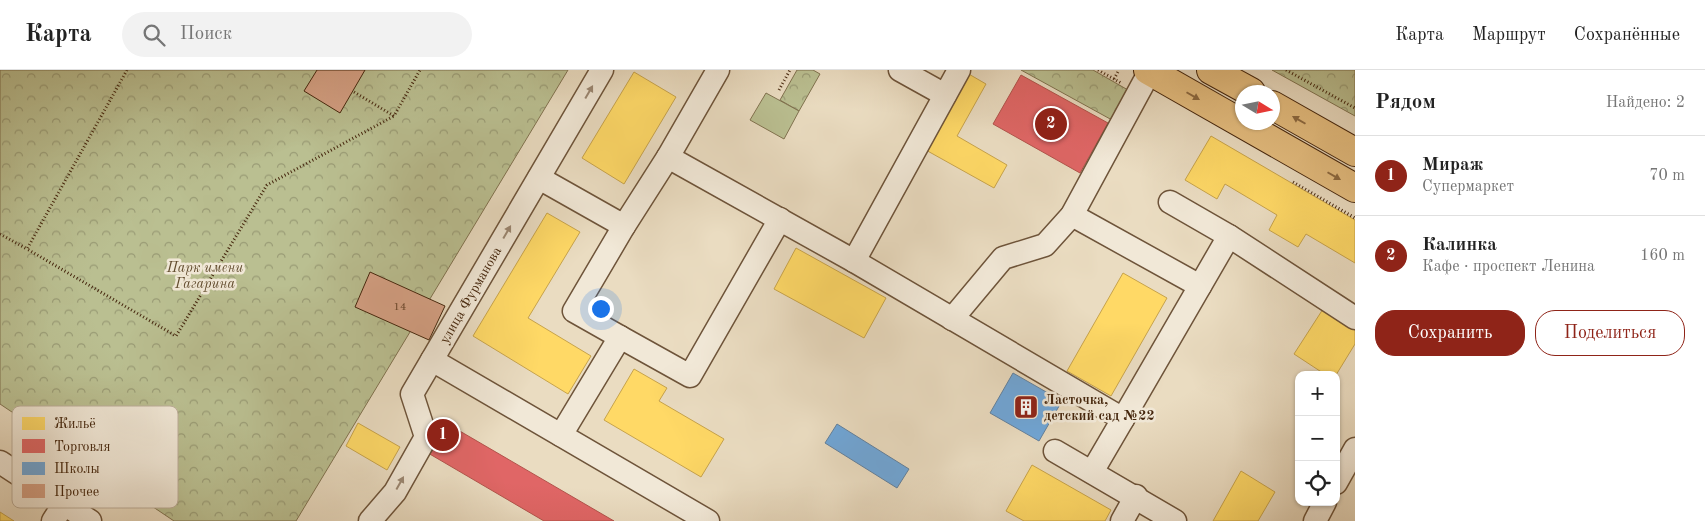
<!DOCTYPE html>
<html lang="ru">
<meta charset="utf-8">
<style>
body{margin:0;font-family:"Old Standard TT",serif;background:#f2f2f2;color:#222}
.controls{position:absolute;right:15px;bottom:15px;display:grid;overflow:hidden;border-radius:10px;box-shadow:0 1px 4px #0004}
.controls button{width:45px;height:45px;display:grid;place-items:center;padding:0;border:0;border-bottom:1px solid #e0e0e0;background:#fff;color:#222;font:25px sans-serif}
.compass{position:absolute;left:1235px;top:15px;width:45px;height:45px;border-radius:50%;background:#fff;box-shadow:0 1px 4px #0004;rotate:100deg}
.you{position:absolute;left:600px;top:238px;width:18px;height:18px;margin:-12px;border:4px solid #fff;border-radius:50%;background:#1a73e8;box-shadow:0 0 0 8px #1a73e833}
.badge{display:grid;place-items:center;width:32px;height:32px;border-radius:50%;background:#8f2418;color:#fff;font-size:16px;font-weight:700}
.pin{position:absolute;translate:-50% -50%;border:2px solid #fff;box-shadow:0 1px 5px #0006}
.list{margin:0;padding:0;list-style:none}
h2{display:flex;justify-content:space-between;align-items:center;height:65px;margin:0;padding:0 20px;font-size:21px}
h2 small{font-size:16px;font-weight:400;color:#767676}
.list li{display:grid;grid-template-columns:32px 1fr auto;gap:15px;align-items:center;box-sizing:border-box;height:80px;padding:0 20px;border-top:1px solid #e0e0e0}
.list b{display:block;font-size:19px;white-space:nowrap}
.list p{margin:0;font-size:16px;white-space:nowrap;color:#767676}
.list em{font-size:16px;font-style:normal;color:#767676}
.actions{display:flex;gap:10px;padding:15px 20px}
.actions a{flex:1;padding:11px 0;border:1px solid #8f2418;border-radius:20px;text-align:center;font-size:18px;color:#8f2418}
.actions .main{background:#8f2418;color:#fff}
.icon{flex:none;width:28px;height:28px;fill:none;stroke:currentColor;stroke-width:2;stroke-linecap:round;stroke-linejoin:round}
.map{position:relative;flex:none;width:1355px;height:451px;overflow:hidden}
header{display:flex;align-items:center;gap:30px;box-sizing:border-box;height:70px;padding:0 25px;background:#fff;border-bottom:1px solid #e0e0e0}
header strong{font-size:24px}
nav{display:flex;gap:28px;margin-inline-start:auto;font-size:18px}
.search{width:350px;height:45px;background:#f2f2f2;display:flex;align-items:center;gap:12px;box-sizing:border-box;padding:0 18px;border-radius:28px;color:#767676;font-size:19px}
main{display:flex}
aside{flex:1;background:#fff}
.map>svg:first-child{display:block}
</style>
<header>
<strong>Карта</strong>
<div class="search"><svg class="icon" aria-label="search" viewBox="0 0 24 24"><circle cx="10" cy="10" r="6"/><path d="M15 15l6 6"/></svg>Поиск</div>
<nav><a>Карта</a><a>Маршрут</a><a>Сохранённые</a></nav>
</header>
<main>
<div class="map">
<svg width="1355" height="451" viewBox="0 0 1355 451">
<defs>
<pattern id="forest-crowns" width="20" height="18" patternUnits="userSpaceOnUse" patternTransform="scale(1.25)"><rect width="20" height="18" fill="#babf91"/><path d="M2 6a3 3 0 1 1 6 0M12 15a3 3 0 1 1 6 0" fill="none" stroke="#999b75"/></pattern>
</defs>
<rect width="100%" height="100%" fill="#eadcc1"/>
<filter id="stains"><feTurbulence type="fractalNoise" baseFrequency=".004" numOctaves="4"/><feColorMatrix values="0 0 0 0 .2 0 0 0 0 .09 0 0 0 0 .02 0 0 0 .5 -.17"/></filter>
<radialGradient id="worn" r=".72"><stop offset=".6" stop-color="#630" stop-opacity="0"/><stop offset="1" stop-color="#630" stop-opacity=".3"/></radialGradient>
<g fill="url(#forest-crowns)" stroke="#80724f">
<polygon points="0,0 568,0 296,451 174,451 0,334"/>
<polygon points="797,0 813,0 820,4 799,41 780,30"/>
<polygon points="1021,0 1093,0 1128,20 1112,50"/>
<polygon points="1272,0 1355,0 1355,46"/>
</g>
<polygon fill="#babf91" stroke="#80724f" points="766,23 799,41 784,69 750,50"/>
<g fill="#ffd966" stroke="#c7a34b">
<polygon points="634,2 676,27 624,114 582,88"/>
<polygon points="967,3 986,14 957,66 1007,95 994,118 924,79"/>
<polygon points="1211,66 1355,150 1355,193 1306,164 1298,177 1269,160 1277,145 1225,114 1217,129 1185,110"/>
<polygon points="547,143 580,162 528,248 591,286 568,324 473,266"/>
<polygon points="796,178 886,228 864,268 774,219"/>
<polygon points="1123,203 1167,228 1111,326 1067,301"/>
<polygon points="1323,239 1355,260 1355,274 1336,305 1326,305 1294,284"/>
<polygon points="634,299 667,318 659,331 724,369 701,407 604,350"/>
<polygon points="358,353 400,377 387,400 346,376"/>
<polygon points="1032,395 1111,440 1105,451 1024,451 1006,441"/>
<polygon points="1241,401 1275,422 1258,451 1213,451"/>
<polygon points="0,442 14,451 0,451"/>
</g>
<g fill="#e06666" stroke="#b2534b">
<polygon points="1021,5 1108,53 1080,103 993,54"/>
<polygon points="446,353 614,451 544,451 428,383"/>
</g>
<g fill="#6fa8dc" stroke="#62819e">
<polygon points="1013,303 1062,331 1039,371 990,343"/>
<polygon points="837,354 909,399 897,418 825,373"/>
</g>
<g fill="#d6a185" stroke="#45260d">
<polygon points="317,0 365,0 340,43 304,21"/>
<polygon points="370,202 445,236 429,270 355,237"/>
</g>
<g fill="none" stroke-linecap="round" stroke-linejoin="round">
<defs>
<g id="minor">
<polyline points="900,0 945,25"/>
<polyline points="668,87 718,0"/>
<polyline points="539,108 624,156 668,87 854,191 1123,349 1229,166"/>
<polyline points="1170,132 1229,166 1355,248"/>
<polyline points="1072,145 1200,216"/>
<polyline points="854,191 959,0"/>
<polyline points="952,249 1003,188 1045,175 1072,145 1150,1"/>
<polyline points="620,267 574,241 624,156"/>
<polyline points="432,290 708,451"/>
<polyline points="561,365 620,267 690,306 780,149"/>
<polyline points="1055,381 1175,451"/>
<polyline points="0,392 90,451"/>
<polyline points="1092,402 1123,349"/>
<polyline points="1336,413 1355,379"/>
<polyline points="53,451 64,434"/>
<polyline points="370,451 395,422 426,367 412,324 602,0"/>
<polyline points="1122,451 1136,426"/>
<polyline points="1315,451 1325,432"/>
</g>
<g id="major">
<polyline points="1148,0 1355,118"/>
<polyline points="1211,0 1251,22"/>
<polyline points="1272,35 1355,82"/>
</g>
</defs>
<use href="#minor" stroke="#6e543a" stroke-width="25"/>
<use href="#major" stroke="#45260d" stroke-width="30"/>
<g stroke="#45260d" stroke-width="3" stroke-dasharray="1 2.5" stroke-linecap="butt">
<polyline points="127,0 27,179 176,266 267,115 394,46"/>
<polyline points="1098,0 1121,13"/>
<polyline points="1286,0 1355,38"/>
<polyline points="1114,9 1119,0"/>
<polyline points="779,20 790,0"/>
<polyline points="354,22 394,46 420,0"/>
<polyline points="1293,112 1355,148"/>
<polyline points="0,164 27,179"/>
</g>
<use href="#minor" stroke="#f1e8d7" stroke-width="22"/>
<use href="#major" stroke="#e5be80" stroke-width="28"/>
</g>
<defs><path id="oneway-solid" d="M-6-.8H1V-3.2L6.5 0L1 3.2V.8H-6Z" transform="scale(1.25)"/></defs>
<g fill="#9b8772">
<use href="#oneway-solid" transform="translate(589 22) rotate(-60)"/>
<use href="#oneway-solid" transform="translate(507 162) rotate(-60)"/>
<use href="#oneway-solid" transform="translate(400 413) rotate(-61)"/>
</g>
<g fill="#8d6a41">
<use href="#oneway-solid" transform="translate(1193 26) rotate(30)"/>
<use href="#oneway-solid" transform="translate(1299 50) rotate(-150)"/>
<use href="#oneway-solid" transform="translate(1334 106) rotate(30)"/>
</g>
<defs>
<symbol id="building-square" viewBox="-11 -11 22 22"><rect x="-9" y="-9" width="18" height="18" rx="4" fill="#8f2418" stroke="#f1e8d7"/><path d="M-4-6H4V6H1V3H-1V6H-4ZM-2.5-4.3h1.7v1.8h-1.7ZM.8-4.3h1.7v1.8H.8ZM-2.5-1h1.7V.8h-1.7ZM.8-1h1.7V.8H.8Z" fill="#fff"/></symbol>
</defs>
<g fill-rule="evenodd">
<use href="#building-square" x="1012" y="323" width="28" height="28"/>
</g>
<g text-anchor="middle" stroke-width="5" stroke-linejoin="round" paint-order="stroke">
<g font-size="11" fill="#69452b">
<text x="400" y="240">14</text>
</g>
<g font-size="14" font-style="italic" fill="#624c2e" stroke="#f1e8d7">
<text x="205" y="202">Парк имени<tspan x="205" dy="16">Гагарина</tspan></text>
</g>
<g font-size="14" fill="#45260d" stroke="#f1e8d7">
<text transform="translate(470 225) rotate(-60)" y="5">улица Фурманова</text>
</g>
<g font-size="14" font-weight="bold" fill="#45260d" stroke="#f1e8d7" text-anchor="start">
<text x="1044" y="334">Ласточка,<tspan x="1044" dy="16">детский сад №22</tspan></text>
</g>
</g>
<rect x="12" y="336" width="166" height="102" rx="8" fill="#f1e8d7" stroke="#bdae9a" stroke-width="1"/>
<rect x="22" y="347" width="23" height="13" fill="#ffd966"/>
<rect x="22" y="369" width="23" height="14" fill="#e06666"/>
<rect x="22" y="392" width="23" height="13" fill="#6fa8dc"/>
<rect x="22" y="414" width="23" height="14" fill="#d6a185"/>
<g font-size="14" fill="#45260d">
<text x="54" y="358">Жильё</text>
<text x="54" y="381">Торговля</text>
<text x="54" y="403">Школы</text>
<text x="54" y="426">Прочее</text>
</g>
<rect width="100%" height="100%" filter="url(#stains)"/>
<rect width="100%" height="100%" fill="url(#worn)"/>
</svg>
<div class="controls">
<button>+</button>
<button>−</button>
<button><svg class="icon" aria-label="locate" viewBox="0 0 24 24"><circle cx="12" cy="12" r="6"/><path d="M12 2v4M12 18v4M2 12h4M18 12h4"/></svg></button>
</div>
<svg class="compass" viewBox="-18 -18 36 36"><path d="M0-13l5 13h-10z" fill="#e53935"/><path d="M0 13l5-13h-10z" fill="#767676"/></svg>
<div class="you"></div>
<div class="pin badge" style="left:443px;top:365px">1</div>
<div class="pin badge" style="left:1051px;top:54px">2</div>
</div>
<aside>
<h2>Рядом<small>Найдено: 2</small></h2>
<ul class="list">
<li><span class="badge">1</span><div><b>Мираж</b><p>Супермаркет</p></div><em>70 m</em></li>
<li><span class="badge">2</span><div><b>Калинка</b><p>Кафе · проспект Ленина</p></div><em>160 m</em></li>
</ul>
<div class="actions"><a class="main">Сохранить</a><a>Поделиться</a></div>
</aside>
</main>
